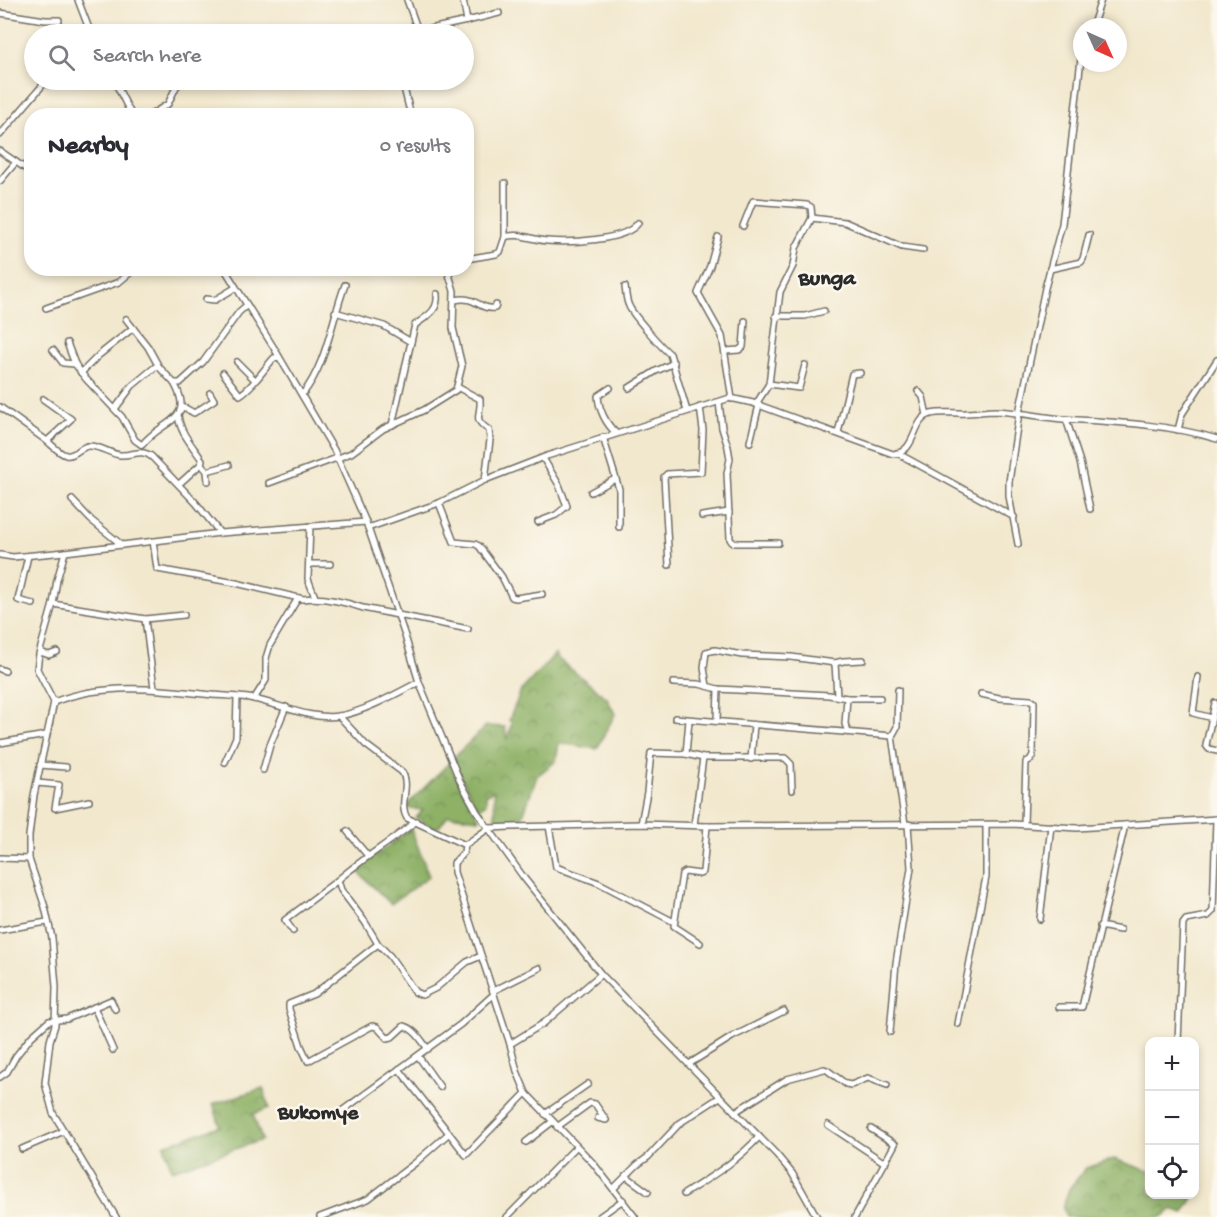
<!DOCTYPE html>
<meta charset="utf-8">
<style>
body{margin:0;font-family:"Gochi Hand",sans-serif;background:#f2f2f3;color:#2b2b33}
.controls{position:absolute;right:18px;bottom:18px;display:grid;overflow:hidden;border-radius:12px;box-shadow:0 3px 9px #0003}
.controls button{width:54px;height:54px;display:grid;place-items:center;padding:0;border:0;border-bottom:2px solid #e1e1e2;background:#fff;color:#2b2b33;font:30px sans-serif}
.compass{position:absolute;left:1073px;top:18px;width:54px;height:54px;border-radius:50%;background:#fff;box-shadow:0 3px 9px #0003;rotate:135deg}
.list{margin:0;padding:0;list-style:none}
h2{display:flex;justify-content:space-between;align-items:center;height:78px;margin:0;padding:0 24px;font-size:26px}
h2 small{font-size:20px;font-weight:400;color:#7c7c81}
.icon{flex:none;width:33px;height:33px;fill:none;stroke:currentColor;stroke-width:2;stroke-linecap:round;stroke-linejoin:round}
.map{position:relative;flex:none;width:1217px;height:1217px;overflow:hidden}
.search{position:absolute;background:#fff;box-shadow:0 3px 9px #0003;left:24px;top:24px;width:450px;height:66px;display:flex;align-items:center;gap:15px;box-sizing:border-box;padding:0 21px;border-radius:33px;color:#7c7c81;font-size:22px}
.panel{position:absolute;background:#fff;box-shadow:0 3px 9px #0003;left:24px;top:108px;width:450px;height:168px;border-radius:24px}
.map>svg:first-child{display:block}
</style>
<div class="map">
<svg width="1217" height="1217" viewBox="0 0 1217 1217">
<defs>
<pattern id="forest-crowns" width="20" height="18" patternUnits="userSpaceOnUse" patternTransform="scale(1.5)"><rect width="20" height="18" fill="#8eb166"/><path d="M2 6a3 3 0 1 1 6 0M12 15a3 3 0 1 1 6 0" fill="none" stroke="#749054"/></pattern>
</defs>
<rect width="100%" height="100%" fill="#fbf7ec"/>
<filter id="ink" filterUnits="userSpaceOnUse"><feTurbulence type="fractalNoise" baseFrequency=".0167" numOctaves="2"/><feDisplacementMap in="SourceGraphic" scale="12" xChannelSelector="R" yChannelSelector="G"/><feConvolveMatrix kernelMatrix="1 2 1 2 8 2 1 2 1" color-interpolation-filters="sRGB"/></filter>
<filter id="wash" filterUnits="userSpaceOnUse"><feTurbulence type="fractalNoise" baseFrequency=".008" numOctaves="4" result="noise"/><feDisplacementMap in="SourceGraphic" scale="24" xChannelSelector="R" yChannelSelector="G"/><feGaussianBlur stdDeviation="1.35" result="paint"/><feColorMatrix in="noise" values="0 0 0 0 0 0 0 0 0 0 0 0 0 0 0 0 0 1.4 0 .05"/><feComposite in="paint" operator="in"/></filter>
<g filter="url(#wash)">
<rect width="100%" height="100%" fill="#f2e8ce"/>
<g fill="url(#forest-crowns)" stroke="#5c6e48" stroke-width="1.5">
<polygon points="555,654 557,658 607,698 615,714 597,749 559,743 556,761 537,776 521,821 495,820 494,791 486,794 486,803 478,809 452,759 486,726 505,727 507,740 512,723 509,720 521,691"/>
<polygon points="449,763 479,819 448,815 439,827 434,828 416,818 423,810 407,808 409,803"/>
<polygon points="411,829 429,876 391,904 356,870"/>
<polygon points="263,1088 269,1108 253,1114 262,1140 172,1170 164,1145 220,1126 213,1104"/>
<path d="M1114 1159 1149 1171 1150 1194 1194 1195C1193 1200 1186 1207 1184 1213L1173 1209 1162 1217H1066L1063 1208 1069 1189 1086 1168Z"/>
</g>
</g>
<g filter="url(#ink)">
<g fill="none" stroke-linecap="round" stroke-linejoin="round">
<defs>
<g id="minor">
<polyline points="78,0 91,34"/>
<polyline points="0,13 45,20 59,20"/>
<polyline points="467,21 499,13"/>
<polyline points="1092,27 1101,0"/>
<polyline points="416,32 467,21 463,0"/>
<polyline points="406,34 416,32 417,28 407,0"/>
<polyline points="114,80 132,116"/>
<polyline points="402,80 411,116"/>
<polyline points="149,116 168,104 176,87 183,80"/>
<polyline points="0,135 47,80"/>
<polyline points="0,151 32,173"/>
<polyline points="0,181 16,162"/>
<polyline points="812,218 845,222 902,247 923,250"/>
<polyline points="743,226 753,201 807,205 811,207 812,218 796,248 793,266 780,292 769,384"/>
<polyline points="505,237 505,183"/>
<polyline points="718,237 710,266 698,293 722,336 732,399"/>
<path d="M466 259 496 254 500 252 505 237C517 232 534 240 547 241 568 243 626 241 638 223"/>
<polyline points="224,268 274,348 334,450 366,522 405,636 419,682 460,781 477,812 524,878 601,974 776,1154 792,1173 817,1217"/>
<polyline points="1050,269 1081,262 1083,259 1089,235"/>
<path d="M625 287C626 293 626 300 629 306 632 314 662 348 670 354L687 411"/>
<polyline points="206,299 215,300 235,288"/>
<path d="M455 300C476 295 478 310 495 308L496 305"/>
<polyline points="46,308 119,282 136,268"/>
<polyline points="335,312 384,326 411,342 392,425"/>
<polyline points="776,316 805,316 824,311"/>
<polyline points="126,319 148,347 159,367"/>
<path d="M411 342 415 325C427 316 439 311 437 294"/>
<path d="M67 343 75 364 86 379 122 417 135 440 142 445C162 419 196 422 174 383"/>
<polyline points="53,350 63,363 75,364"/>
<polyline points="726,351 739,350 743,347 745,321"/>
<polyline points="237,362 255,380"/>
<polyline points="81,373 99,355 133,328"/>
<path d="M223 373 240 395C254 386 263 370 274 358L279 357"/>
<path d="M457 387 480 399C482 416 471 418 489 430L490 440 485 480"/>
<path d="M610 388 598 396C599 410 606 424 616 433"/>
<polyline points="629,388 656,371 674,363"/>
<polyline points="918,391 923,397 927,415"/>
<path d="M302 395C327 364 331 322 345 285"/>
<path d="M43 399 71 419 47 441C52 445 60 454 66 455 74 457 80 447 88 446 99 445 110 454 120 455 133 456 141 448 152 457"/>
<polyline points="719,402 722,428 728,447 730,459 727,473 730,539 732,542 736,543 778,543"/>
<polyline points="756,404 769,384 799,388 805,365"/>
<polyline points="0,407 47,441"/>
<polyline points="115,409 132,386 155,367 159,367 174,383 180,383 203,362 239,312 247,305"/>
<polyline points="181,409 185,408 194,413 214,400 210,393"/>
<path d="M178 414C179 432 193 446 202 460L201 464"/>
<polyline points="1066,419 1080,462 1090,509"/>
<polyline points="1178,430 1182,414 1217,360"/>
<polyline points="838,433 852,374 860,373"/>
<polyline points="603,437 619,489 619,527"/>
<polyline points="750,442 759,405"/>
<polyline points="897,453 1014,517"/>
<polyline points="151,456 196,503 220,533"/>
<polyline points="338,458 351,453 383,429 424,410 456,390 462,366 453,328 454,291 447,268"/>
<polyline points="207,471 229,465"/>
<polyline points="269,483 337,458"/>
<polyline points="179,484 201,464 207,471 208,481"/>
<polyline points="591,492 615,479"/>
<polyline points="72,500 91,520 122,545"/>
<polyline points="439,503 454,542 475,544 479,546 502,577 512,597 516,598 542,594"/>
<polyline points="702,516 729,512"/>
<polyline points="538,522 556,515 567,506 559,485 543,458"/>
<polyline points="310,526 308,579 315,597"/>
<path d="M368 528 439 503 485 480 547 456 730 398 753 403 893 454C918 452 911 419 931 414 940 412 949 413 959 413 971 414 983 411 995 411 1018 412 1041 417 1063 419 1115 422 1167 424 1217 439"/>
<path d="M153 541 157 569 236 583 303 599C323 596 345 602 363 608L468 629"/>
<polyline points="1018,544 1009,496 1009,482 1019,413 1045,288 1062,224 1082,50"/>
<polyline points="0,555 13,557 65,552 220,533 366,522"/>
<polyline points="28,556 18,600 33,604"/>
<polyline points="309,564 330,564"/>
<polyline points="669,565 664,477 667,474 701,472 703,430 700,407"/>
<polyline points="53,604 145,619 184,615"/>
<polyline points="145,619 154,688"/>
<polyline points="40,652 49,655 57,652"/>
<polyline points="835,663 837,696"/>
<polyline points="0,669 5,671"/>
<polyline points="1198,677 1193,713 1212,718"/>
<polyline points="673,683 699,684 718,689 829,695 847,698 880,698"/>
<polyline points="707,686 704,668 706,652 715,650 742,655 791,657 835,663 843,661 863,660"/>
<polyline points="898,690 897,727 892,736 905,824"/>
<polyline points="981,694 999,698 1031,700 1034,702 1033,755 1030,760 1026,762 1024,824"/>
<polyline points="847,698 845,724 848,732"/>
<polyline points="254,699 266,680 266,658 270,645 298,598"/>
<polyline points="54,702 37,669 39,654 53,604 57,580 65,552"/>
<polyline points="1215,703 1206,745 1209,749 1217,751"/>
<path d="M339 716 366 745 402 772C411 786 398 804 407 818L465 845 464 852 454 863V872L510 1044 517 1071 526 1093 466 1155 399 1069"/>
<polyline points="675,718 892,736"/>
<polyline points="717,721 718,689"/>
<polyline points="0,743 46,735"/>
<polyline points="686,754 689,720"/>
<polyline points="751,759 754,725"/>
<polyline points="225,762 236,737 237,697"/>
<polyline points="40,765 66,767"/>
<polyline points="263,770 270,745 286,707"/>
<polyline points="37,783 59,785 55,808 89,801"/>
<polyline points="641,824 647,792 651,753 686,754 703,758 785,758 791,764 792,790"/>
<polyline points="694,825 703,758"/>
<polyline points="549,826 556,867 599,883 674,922"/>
<polyline points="347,831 368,856"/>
<polyline points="465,845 489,828 511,827 641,824 707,826 1012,824 1077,828 1217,819"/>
<polyline points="0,858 29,859"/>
<path d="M338 880C363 858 391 842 416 821"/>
<polyline points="1040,919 1051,826"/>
<polyline points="1100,926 1120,930"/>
<polyline points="0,930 47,922"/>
<polyline points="293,931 285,920 338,880 341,890 365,922 378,944"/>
<polyline points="700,943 674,926 682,874 685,872 700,874 703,872 707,826"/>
<polyline points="493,991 539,968"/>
<polyline points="94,1007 113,1050"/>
<polyline points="1059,1007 1082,1007 1125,825"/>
<polyline points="958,1024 986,877 986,825"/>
<polyline points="890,1032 896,963 911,868 908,824"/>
<polyline points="1178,1042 1183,924 1186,920 1208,916 1213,911 1216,819"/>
<polyline points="510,1044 544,1023 601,974"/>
<path d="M428 1049C421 1040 415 1029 404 1026L392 1037 387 1038 377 1027 372 1026 308 1061 301 1046 289 1009V1004L314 994 378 944 390 956 415 992 422 995 436 988 467 962 481 956"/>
<polyline points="418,1056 440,1087"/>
<polyline points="689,1064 732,1037 784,1011"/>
<polyline points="0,1077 7,1072 16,1056 31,1037 49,1021 67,1019 111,1000 115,1009"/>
<polyline points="526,1093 593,1163 635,1217"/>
<polyline points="735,1112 787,1079 824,1069 827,1070 846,1084 851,1085 868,1078 887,1085"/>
<polyline points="339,1113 461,1024 494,994"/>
<polyline points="545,1114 588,1084"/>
<polyline points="828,1125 885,1163"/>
<polyline points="557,1127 590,1103 595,1104 606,1120 598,1118"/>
<polyline points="526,1142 552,1122"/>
<polyline points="22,1149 64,1131"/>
<polyline points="626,1176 648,1192"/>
<polyline points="614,1188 637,1165 648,1157 680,1123 720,1097"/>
<path d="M684 1194C712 1176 736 1162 759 1137"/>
<path d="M116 1217 53 1113 45 1083 50 1041 55 1025 56 987 52 938 45 907 29 859V836L34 795 54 702C104 682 160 689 212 695 226 696 240 696 254 699 281 705 311 720 339 716 364 712 396 694 419 682"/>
<polyline points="320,1217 368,1199 415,1163 448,1134"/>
<polyline points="507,1217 576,1147"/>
<polyline points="599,1217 623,1200"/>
<polyline points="855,1217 895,1144 871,1129"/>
</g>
</defs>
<use href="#minor" stroke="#716d64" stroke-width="8"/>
<use href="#minor" stroke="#fff" stroke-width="5"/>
</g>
</g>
<g text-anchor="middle" stroke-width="5" stroke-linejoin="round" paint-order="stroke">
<g font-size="22" font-weight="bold" fill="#2b2b2b" stroke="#fbf7ec">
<text x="827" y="284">Bunga</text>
<text x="318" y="1118">Bukomye</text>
</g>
</g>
</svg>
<div class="controls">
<button>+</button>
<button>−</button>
<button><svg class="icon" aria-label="locate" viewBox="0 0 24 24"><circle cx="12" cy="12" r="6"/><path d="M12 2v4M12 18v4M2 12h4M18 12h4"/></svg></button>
</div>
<svg class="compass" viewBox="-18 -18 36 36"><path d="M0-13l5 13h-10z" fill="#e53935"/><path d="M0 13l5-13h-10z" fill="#7c7c81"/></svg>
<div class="search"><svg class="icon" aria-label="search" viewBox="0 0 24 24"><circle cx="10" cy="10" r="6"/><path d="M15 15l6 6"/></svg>Search here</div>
<section class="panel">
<h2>Nearby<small>0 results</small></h2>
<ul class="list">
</ul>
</section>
</div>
